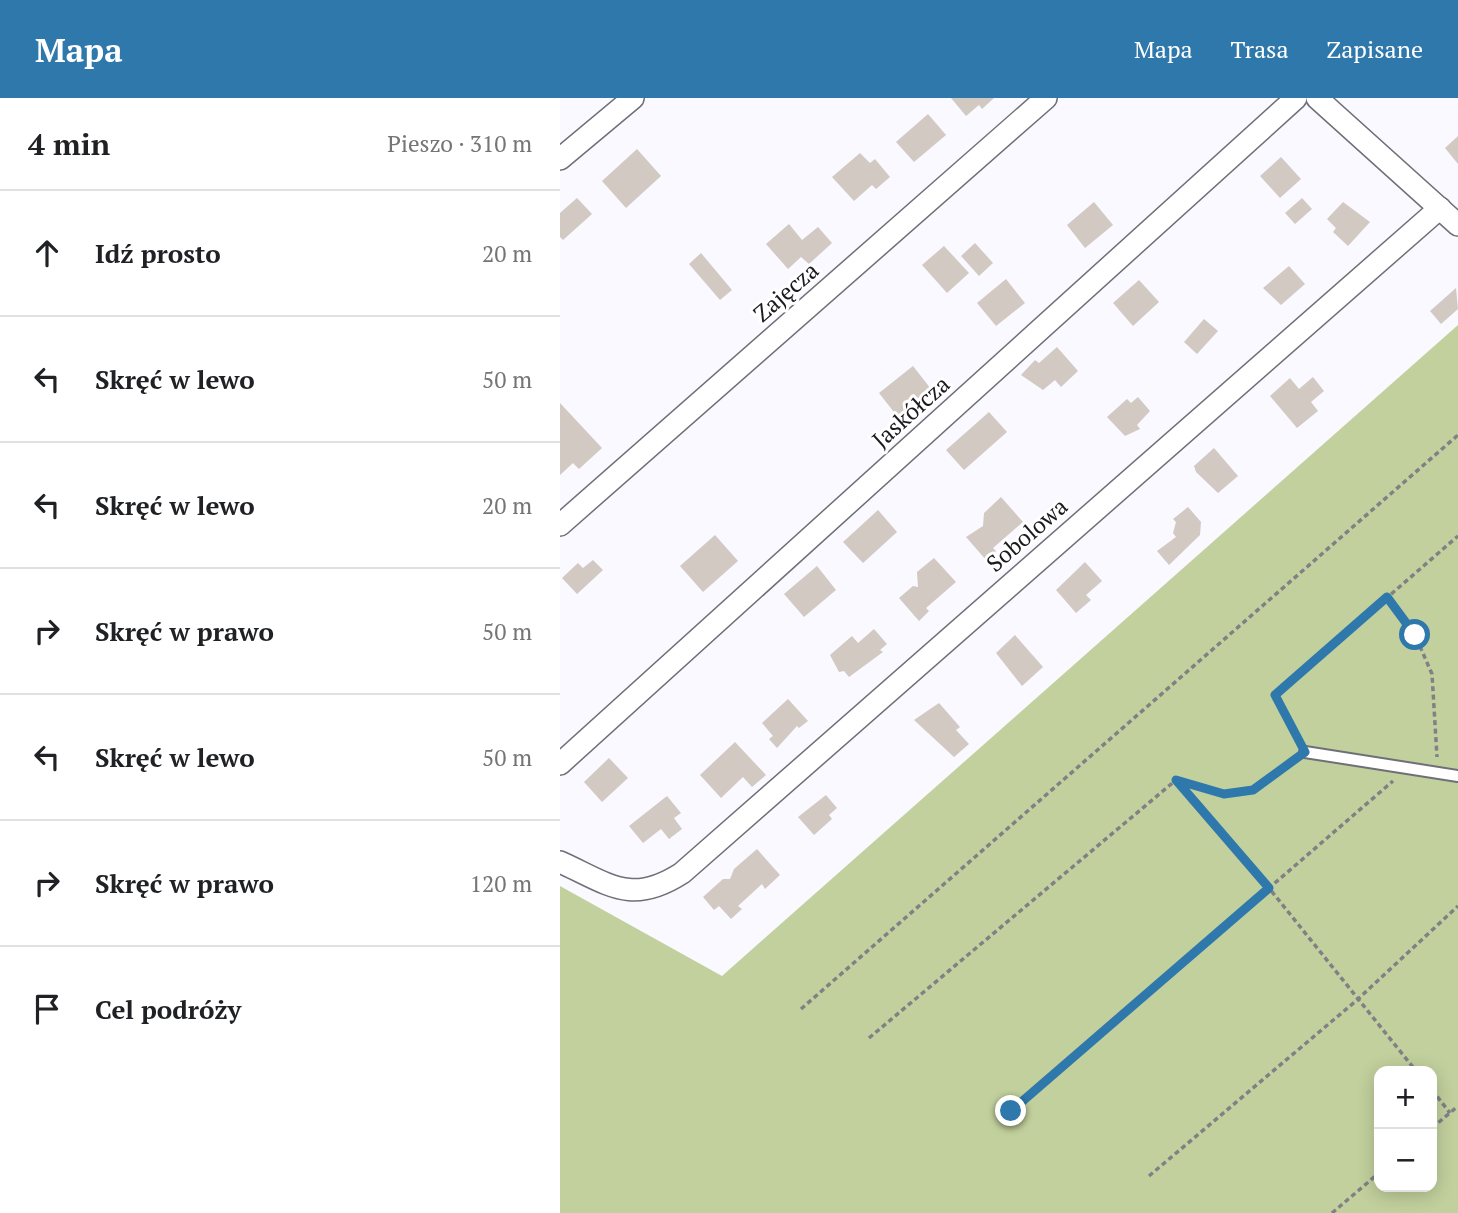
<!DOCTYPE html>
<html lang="pl">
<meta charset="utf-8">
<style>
body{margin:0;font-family:"PT Serif",serif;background:#f6f6f6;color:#202124}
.controls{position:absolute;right:21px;bottom:21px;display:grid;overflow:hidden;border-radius:14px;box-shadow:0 4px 18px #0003}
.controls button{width:63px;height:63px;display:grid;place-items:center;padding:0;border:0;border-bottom:2px solid #e0e0e0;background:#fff;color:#202124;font:35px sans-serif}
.stop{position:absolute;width:21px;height:21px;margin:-16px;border:5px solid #2f78ac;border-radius:50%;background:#fff}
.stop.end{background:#2f78ac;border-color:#fff;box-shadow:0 2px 7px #0008}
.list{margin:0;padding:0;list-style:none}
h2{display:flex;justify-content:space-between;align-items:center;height:91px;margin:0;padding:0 28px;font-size:30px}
h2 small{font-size:23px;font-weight:400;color:#757577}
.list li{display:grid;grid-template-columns:46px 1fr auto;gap:21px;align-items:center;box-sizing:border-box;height:126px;padding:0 28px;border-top:2px solid #e0e0e0}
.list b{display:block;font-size:26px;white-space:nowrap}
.list em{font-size:23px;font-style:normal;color:#757577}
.icon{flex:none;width:38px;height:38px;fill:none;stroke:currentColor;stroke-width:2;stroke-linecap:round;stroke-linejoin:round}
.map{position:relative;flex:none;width:898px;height:1115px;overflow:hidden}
header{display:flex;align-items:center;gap:42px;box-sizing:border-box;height:98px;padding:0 35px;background:#2f78ac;color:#fff}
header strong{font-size:33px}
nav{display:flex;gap:38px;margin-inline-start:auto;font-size:24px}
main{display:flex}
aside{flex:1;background:#fff}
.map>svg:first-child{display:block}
</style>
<header>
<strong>Mapa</strong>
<nav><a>Mapa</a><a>Trasa</a><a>Zapisane</a></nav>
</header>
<main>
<aside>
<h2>4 min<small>Pieszo · 310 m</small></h2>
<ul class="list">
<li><svg class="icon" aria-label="ahead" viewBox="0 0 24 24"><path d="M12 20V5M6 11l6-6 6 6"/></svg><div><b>Idź prosto</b></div><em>20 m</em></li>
<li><svg class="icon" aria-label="left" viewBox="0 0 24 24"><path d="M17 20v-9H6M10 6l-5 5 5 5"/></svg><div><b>Skręć w lewo</b></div><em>50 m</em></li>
<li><svg class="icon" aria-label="left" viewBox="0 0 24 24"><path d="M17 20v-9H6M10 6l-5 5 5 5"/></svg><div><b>Skręć w lewo</b></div><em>20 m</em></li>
<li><svg class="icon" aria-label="right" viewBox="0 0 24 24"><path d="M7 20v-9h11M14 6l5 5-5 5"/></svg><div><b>Skręć w prawo</b></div><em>50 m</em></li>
<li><svg class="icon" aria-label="left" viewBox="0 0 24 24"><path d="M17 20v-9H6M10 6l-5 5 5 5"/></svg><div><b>Skręć w lewo</b></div><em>50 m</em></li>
<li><svg class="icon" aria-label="right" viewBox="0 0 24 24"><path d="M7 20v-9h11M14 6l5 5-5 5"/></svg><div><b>Skręć w prawo</b></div><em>120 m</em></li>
<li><svg class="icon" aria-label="arrive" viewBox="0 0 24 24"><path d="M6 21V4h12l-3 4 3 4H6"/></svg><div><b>Cel podróży</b></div></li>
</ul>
</aside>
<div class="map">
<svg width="898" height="1115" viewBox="0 0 898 1115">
<rect width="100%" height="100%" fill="#f9f9ff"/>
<path fill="#c2d09d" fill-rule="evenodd" d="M898 227V1115H0V788L162 878ZM819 973H872V1089H819Z"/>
<g fill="#d2c9c2">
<polygon points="391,0 434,0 422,11 419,7 406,18"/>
<polygon points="368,16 386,37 354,64 336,44"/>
<polygon points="898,38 898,66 885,50"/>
<polygon points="77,51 101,78 66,110 42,83"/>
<polygon points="300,55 310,65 315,61 330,79 316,91 312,87 294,103 272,79"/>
<polygon points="721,59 741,81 720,100 700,78"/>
<polygon points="17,100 32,116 3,142 0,139 0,115"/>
<polygon points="742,100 752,111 735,126 725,115"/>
<polygon points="534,104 553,127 525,150 507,127"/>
<polygon points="783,104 810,124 788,148 773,134 776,130 767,121"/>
<polygon points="229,126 242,142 258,129 272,145 249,166 241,159 228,171 206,146"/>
<polygon points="415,145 433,165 419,178 401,158"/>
<polygon points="384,148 409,175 387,195 362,167"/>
<polygon points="141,155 172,192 160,202 129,166"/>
<polygon points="729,168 745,186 721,207 703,190"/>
<polygon points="446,181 465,205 436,228 417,205"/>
<polygon points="579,182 599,204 573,228 553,205"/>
<polygon points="896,190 898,211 881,226 870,213"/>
<polygon points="644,221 658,233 637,256 624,244"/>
<polygon points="497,249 518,273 501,289 495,282 483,292 461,277 475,262 479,265"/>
<polygon points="353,268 371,291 337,318 319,295"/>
<polygon points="753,279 764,293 751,304 758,313 737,330 710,298 730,280 739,291"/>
<polygon points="578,299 590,313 577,327 580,331 565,338 547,319 567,301 571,305"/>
<polygon points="0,305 42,350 19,371 13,365 0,377"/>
<polygon points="429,314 447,334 404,372 386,352"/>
<polygon points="654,350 678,378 658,395 636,374 634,368"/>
<polygon points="441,399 463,424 433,450 436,453 426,462 406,439 423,428 424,415"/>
<polygon points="628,409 641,424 640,437 609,467 597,453 616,439 613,435 616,424 613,421"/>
<polygon points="318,412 337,434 303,465 283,444"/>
<polygon points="155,437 178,463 143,494 120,468"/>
<polygon points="374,460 396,484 366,510 369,513 359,523 339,500 353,488 358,489 357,474"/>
<polygon points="33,462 43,472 17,496 2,480 18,465 23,470"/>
<polygon points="525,464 542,483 526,497 531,502 516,515 496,492"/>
<polygon points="257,468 276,492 244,519 224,496"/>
<polygon points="314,531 327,546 320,552 323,554 289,579 284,573 279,574 270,557 292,538 298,545"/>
<polygon points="455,537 483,569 462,588 436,555"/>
<polygon points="228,601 248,623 239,630 237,628 217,650 209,641 213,638 202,625"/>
<polygon points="379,605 400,629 396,632 409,646 394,659 354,622"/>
<polygon points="175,644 206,677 192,689 183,679 161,700 140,677"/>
<polygon points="49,660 68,680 42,704 24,684"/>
<polygon points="266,697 277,710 269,717 272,721 254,737 238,719"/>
<polygon points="107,698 121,715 114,720 122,731 109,741 101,731 83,745 69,728"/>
<polygon points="197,751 220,777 205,791 202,786 178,808 182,811 171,821 159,808 154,812 143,799 163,781 170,781 174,771"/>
</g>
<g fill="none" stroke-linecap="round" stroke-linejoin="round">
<defs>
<polyline id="service" points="745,654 898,678"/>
<g id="minor">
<polyline points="757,0 898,127"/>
<polyline points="0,61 73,0"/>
<polyline points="0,427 486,0"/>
<polyline points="0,666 736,0"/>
<path d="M0 764C49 786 71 808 122 775L880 110"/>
</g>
</defs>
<use href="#service" stroke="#6f6f77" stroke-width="14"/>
<use href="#minor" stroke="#6f6f77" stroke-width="24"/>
<g stroke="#818085" stroke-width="3.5" stroke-dasharray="5 3.5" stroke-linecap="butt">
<polyline points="827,499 855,537 872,576 877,659"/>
<polyline points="739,641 715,597 898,438"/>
<polyline points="618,683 709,790 856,973"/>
<polyline points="241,911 898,337"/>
<path d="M309 940 616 682C680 701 680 702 734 662"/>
<polyline points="872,992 890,1015"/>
<polyline points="451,1013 833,683"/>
<polyline points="872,1030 898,1008"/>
<polyline points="589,1078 797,902 898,808"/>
<polyline points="772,1115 819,1075"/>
</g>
<use href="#service" stroke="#fff" stroke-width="10"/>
<use href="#minor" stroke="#fff" stroke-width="21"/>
</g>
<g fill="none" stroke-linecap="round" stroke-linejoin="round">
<polyline stroke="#2f78ac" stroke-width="9" points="451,1013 709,790 616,682 664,696 693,692 745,654 715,597 827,499 855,537"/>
</g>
<g text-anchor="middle" stroke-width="6" stroke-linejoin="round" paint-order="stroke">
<g font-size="23" fill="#1b1a1e" stroke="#fff">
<text transform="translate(226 194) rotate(-41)" y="8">Zajęcza</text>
<text transform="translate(351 314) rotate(-42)" y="8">Jaskółcza</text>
<text transform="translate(467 437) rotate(-41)" y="8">Sobolowa</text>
</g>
</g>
</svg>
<div class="controls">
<button>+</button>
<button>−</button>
</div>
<div class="stop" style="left:855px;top:537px"></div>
<div class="stop end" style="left:451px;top:1013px"></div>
</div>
</main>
